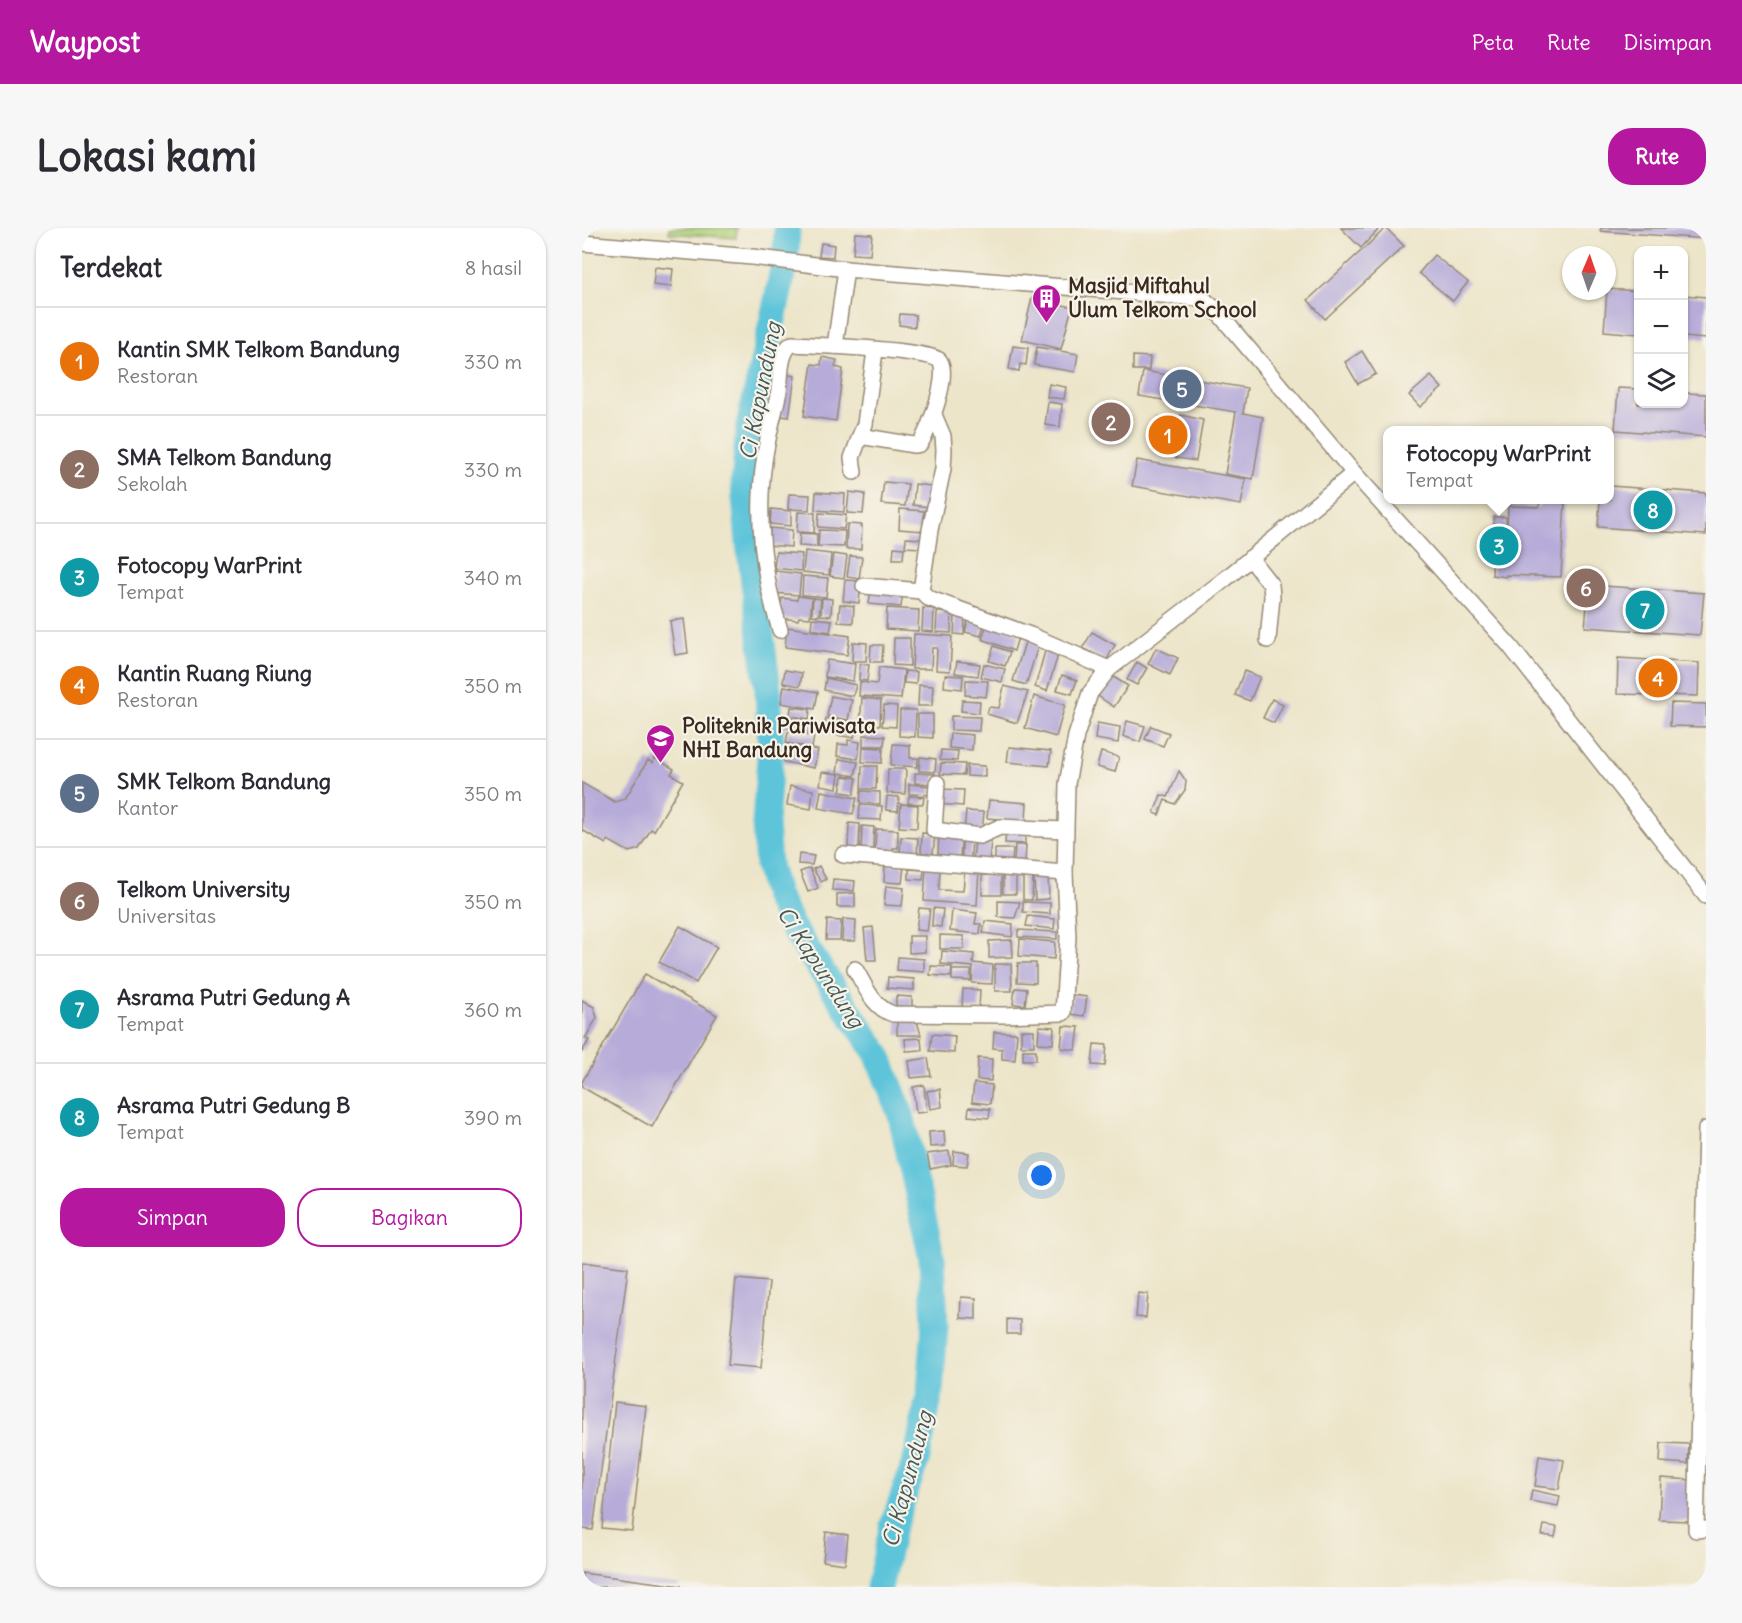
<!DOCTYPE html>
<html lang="id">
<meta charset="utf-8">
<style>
body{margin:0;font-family:Delius,sans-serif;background:#f7f7f7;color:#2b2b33}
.controls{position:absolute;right:18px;top:18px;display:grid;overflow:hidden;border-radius:12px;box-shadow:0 2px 4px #0004}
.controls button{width:54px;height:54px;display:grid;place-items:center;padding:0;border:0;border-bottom:2px solid #e1e1e2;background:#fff;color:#2b2b33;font:30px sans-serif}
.compass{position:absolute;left:980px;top:18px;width:54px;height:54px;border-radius:50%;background:#fff;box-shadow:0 2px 4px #0004;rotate:2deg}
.you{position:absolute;left:460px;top:948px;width:21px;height:21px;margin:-15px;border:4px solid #fff;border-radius:50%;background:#1a73e8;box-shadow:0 0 0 9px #1a73e833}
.badge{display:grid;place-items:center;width:39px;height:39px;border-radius:50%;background:#b5179e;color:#fff;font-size:20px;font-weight:700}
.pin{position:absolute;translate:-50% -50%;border:3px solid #fff;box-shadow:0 2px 6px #0006}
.popup{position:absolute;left:801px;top:198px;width:231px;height:78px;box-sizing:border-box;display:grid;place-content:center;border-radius:12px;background:#fff;filter:drop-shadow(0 2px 4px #0005);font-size:20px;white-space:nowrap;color:#7c7c81}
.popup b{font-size:22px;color:#2b2b33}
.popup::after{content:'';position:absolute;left:50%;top:100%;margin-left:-12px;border:12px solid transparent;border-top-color:#fff}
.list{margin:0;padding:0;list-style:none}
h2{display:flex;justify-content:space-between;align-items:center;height:78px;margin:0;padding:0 24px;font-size:26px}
h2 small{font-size:20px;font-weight:400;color:#7c7c81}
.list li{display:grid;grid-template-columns:39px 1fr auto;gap:18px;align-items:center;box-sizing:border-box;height:108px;padding:0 24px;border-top:2px solid #e1e1e2}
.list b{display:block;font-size:22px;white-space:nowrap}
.list p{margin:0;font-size:20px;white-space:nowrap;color:#7c7c81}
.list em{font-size:20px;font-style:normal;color:#7c7c81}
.actions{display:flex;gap:12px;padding:18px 24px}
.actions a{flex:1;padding:14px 0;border:2px solid #b5179e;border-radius:24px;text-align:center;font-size:21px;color:#b5179e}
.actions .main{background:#b5179e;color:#fff}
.icon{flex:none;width:33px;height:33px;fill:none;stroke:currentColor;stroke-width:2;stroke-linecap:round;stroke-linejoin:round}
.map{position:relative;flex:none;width:1124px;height:1359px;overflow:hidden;border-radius:24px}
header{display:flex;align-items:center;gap:36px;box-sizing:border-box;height:84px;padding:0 30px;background:#b5179e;color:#fff}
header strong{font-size:28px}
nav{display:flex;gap:33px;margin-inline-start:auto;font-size:21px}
.intro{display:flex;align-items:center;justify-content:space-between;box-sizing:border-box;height:144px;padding:0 36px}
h1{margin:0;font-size:42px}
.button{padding:15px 27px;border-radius:24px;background:#b5179e;color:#fff;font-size:21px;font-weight:700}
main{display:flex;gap:36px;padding:0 36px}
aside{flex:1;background:#fff;border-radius:24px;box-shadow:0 2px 4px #0004}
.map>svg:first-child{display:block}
</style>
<header>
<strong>Waypost</strong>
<nav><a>Peta</a><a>Rute</a><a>Disimpan</a></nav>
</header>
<div class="intro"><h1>Lokasi kami</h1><a class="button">Rute</a></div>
<main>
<aside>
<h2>Terdekat<small>8 hasil</small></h2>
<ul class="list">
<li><span class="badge" style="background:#e8710a">1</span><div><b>Kantin SMK Telkom Bandung</b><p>Restoran</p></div><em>330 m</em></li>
<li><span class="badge" style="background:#8d6e63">2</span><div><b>SMA Telkom Bandung</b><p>Sekolah</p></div><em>330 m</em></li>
<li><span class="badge" style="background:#0f9aa8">3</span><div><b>Fotocopy WarPrint</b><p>Tempat</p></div><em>340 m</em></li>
<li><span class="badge" style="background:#e8710a">4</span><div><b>Kantin Ruang Riung</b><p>Restoran</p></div><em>350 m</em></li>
<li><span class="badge" style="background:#5c6f8a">5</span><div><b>SMK Telkom Bandung</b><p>Kantor</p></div><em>350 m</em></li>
<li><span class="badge" style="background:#8d6e63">6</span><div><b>Telkom University</b><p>Universitas</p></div><em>350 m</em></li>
<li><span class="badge" style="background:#0f9aa8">7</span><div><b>Asrama Putri Gedung A</b><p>Tempat</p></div><em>360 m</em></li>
<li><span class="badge" style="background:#0f9aa8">8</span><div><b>Asrama Putri Gedung B</b><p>Tempat</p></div><em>390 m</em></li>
</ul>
<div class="actions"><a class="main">Simpan</a><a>Bagikan</a></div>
</aside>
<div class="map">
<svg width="1124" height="1359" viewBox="0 0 1124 1359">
<rect width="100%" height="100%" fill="#f7f3e8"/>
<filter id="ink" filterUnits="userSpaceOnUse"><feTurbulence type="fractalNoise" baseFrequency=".0167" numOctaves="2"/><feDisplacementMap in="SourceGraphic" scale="12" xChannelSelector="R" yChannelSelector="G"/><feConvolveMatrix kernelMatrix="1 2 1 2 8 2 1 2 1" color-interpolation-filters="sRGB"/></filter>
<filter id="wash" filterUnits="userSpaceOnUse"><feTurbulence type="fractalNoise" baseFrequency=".008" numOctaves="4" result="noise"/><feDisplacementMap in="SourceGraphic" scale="24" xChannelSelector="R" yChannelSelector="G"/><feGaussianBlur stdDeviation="1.35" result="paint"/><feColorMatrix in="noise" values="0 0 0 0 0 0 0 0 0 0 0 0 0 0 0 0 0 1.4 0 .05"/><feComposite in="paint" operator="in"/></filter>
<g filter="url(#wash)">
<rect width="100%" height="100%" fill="#ece5c9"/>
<polygon fill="#afd27b" stroke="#757e4c" stroke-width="1.5" points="87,0 155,0 154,10 87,5"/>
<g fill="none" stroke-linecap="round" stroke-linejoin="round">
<polyline stroke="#5dc4da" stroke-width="27" points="205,0 204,23 197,63 167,199 162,258 167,315 186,462 189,517 183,596 186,637 194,667 210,699 295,825 319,887 350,1031 353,1097 348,1164 335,1229 311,1298 297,1359"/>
</g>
<g id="blocks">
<g fill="#b6abd9">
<polygon points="759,0 794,0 796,2 779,20"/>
<polygon points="804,0 822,18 743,91 726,72"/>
<polygon points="1019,0 1124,0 1124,11 1018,3"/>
<polygon points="273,5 290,6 288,27 271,26"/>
<polygon points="239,15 252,17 251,29 237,28"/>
<polygon points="852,27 886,54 871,73 837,45"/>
<polygon points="73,39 91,41 89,59 71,57"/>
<polygon points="1025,61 1056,63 1056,106 1022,103"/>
<polygon points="1102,67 1124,69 1124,111 1102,109"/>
<polygon points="450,70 490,79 479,121 440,112"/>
<polygon points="318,86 334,87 333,99 317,97"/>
<polygon points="431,118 446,120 444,137 438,136 437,143 427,141"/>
<polygon points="455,119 496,126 493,144 452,137"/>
<polygon points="780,123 794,146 776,156 763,134"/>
<polygon points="551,128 568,129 567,142 551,142"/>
<polygon points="240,129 255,132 253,139 261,141 254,193 222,188 230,136 239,137"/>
<polygon points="561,143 665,160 661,185 681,189 671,251 643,246 654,184 557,168"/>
<polygon points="203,146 213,148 207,189 198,188"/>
<polygon points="849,148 860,160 838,179 827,167"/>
<polygon points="467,156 484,159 482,171 465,169"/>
<polygon points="1036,160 1056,161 1056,176 1102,176 1102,165 1124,166 1124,209 1033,202"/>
<polygon points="466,174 480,176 478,199 463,197"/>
<polygon points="599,187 621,192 614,233 594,230 595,225 571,221 577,189 591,192"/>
<polygon points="555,232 664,251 659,277 550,258"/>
<polygon points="302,254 326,256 323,278 299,276"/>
<polygon points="333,256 349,258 347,279 331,277"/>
<polygon points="1028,258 1124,265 1124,307 1016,299 1018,272 1028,272"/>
<polygon points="234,264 263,266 262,284 233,282"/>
<polygon points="267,264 283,266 281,286 265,285"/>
<polygon points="207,266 228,267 227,282 206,281"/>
<polygon points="958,272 983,272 979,349 924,347 924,349 910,347 912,289 924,289 925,304 926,278 957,279"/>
<polygon points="189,281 209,283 209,298 188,296"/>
<polygon points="318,281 342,283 341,303 317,301"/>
<polygon points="216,284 233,285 232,305 215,304"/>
<polygon points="237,285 264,287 262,301 236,299"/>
<polygon points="265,296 280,297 279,321 264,321"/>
<polygon points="188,300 210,302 209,319 186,317"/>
<polygon points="237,302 263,303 262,319 236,318"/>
<polygon points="218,305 235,306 235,319 217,318"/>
<polygon points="324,310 340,311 339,320 323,319"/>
<polygon points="312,319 322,320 321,331 311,331"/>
<polygon points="223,323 249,326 247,347 221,344"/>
<polygon points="194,324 220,326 219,343 192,340"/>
<polygon points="251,326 265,328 262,350 248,348"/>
<polygon points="268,328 280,329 277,351 265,349"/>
<polygon points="193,343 219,346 217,367 191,365"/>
<polygon points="221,348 246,350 244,369 220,367"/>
<polygon points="263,352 279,353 277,375 261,373"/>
<polygon points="1007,357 1122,365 1118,407 1003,399"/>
<polygon points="289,360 321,363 319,379 287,376"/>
<polygon points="216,368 230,370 228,390 217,389 216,392 197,390 200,370 215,372"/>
<polygon points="231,370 239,371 237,388 230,387"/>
<polygon points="240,370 250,371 249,388 239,387"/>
<polygon points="258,376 272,378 271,395 256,394"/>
<polygon points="305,380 337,382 336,403 304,401"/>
<polygon points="341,380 352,381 351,404 340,403"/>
<polygon points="355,384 370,384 369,405 354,404"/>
<polygon points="373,387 383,387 382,407 372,406"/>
<polygon points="230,390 250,392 248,404 229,401"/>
<polygon points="102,391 106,425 93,427 88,393"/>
<polygon points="386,392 402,396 399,408 383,404"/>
<polygon points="405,395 437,406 432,423 400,411"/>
<polygon points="205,399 268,408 265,427 203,419"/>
<polygon points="510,404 533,417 524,433 501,420"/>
<polygon points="332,406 370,408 368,443 354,442 355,420 350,420 349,441 330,441"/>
<polygon points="312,410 328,410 328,438 311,437"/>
<polygon points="444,411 457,415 444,457 431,453"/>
<polygon points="271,414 285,415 284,433 270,433"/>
<polygon points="289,417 301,417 300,434 288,434"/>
<polygon points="412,418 428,424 423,438 407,433"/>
<polygon points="574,420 596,430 588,447 566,436"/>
<polygon points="463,423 476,427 465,463 453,459"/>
<polygon points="1036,430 1117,435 1116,468 1035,466"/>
<polygon points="245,432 273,436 271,453 243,449"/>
<polygon points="375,433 398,436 396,448 373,445"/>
<polygon points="555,434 565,440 555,457 545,452"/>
<polygon points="278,436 287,437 285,453 277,452"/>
<polygon points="402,436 423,441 420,454 399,449"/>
<polygon points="297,439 322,442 319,471 277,468 278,454 295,456"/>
<polygon points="203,442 220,445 218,458 201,455"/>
<polygon points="323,443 335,444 334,456 322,455"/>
<polygon points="662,443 678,449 668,473 653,467"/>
<polygon points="363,447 381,448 380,461 362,459"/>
<polygon points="480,447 495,452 490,466 475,462"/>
<polygon points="530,448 546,458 532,479 516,468"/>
<polygon points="244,450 274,457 271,468 242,462"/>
<polygon points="384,452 406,453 404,469 383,467"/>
<polygon points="337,457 351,458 350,478 336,478"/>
<polygon points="202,458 236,464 233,481 199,475"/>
<polygon points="422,458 446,464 435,495 405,486 407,479 417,480"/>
<polygon points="249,468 270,472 266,492 245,488"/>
<polygon points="452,468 483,477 474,509 443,500"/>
<polygon points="280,470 299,472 298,497 278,496"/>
<polygon points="690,471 701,477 692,495 681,490"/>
<polygon points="380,472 398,473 397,485 379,483"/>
<polygon points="1089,475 1124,476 1124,499 1088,498"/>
<polygon points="302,477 315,478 314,499 300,498"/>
<polygon points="209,479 228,481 227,491 208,488"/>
<polygon points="318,482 334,482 333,509 317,508"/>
<polygon points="336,486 351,486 351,510 336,509"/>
<polygon points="199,488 210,490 208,500 197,498"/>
<polygon points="369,488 398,489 397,503 369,502"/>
<polygon points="244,490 275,495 272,510 242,505"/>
<polygon points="213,491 233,493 232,505 212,502"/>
<polygon points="545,493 563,498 558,514 541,508"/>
<polygon points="515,495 538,499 536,515 513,511"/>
<polygon points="569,498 587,505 581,518 563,511"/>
<polygon points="206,504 232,508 230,520 204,515"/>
<polygon points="368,505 391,507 390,522 367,520"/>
<polygon points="281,507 303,508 302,518 281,518"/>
<polygon points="266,512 278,514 276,531 255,528 256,516 266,517"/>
<polygon points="205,516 236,522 232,540 202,534"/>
<polygon points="311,516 328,517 328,530 336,530 335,539 309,537"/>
<polygon points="281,519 301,520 300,535 280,534"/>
<polygon points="427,519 469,523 467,538 425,534"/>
<polygon points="359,522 376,523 375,533 358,532"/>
<polygon points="519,524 537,529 533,544 515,539"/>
<polygon points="338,529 354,531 353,544 337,543"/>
<polygon points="73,530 92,541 89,546 101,553 72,603 69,601 57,621 47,624 26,612 24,616 0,602 0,555 33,574 43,571 66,532 71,535"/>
<polygon points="257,531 276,534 273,548 255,545"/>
<polygon points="359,535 383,536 382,547 358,546"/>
<polygon points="385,537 403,538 403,549 385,548"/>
<polygon points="280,538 295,538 294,561 279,561"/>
<polygon points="306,541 324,541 323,566 305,565"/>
<polygon points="597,543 604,553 603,562 593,576 583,572 577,587 572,585 579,567 586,569"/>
<polygon points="240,544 257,546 255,560 238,557"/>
<polygon points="333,545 353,546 352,556 333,555"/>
<polygon points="261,548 275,550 272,566 258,564"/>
<polygon points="327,556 349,558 348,567 327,566"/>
<polygon points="208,558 231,562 229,581 205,577"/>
<polygon points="357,561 382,562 381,578 355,576"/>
<polygon points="239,563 275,570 271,586 236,580"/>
<polygon points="279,563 298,564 298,576 278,575"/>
<polygon points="305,568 317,569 316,583 304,582"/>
<polygon points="327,568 342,569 341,576 326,575"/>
<polygon points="407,572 445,575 444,593 405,590"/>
<polygon points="319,576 336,577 335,600 317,599"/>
<polygon points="278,577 300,578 299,592 277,591"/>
<polygon points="384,583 402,584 400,605 382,605"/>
<polygon points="267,595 278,596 277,621 266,620"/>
<polygon points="280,598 292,599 291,623 279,622"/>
<polygon points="294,601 316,602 316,620 311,620 311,624 293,623"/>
<polygon points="424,603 443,604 443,616 423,615"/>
<polygon points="340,605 353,606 351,626 339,625"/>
<polygon points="357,606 380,607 378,629 356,627"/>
<polygon points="319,609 336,610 335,627 318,626"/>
<polygon points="380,609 390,610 389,630 380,629"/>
<polygon points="393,611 409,613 407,633 391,632"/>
<polygon points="433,617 444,617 443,635 432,635"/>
<polygon points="413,621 431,621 430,635 413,635"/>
<polygon points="217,626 232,628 230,637 216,636"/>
<polygon points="303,636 322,638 320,655 302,654"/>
<polygon points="237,638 244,651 239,654 231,641"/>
<polygon points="344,639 358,640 357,662 381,663 383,641 397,642 395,677 342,673"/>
<polygon points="228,640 236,660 226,664 218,644"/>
<polygon points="327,641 342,642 341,652 327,651"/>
<rect x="421" y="644" width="13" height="22"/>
<rect x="400" y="647" width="19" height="20"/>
<polygon points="466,648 467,671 453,672 452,649"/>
<polygon points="441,649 451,649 450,672 441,672"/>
<polygon points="251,651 273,653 272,663 250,662"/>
<polygon points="304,658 322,660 320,678 302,677"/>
<polygon points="273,665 273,679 255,679 255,666"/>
<polygon points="416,673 438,674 433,690 416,689"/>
<polygon points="441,674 468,675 468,686 441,684"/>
<polygon points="337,680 348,681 345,703 334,702"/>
<polygon points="351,680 361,681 359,699 350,698"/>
<polygon points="370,682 395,685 393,696 399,696 398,706 368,703"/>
<polygon points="446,688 473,691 472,701 444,698"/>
<polygon points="261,691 274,692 273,713 260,713"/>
<polygon points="245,692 259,693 258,712 244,712"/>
<polygon points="403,693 431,696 430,709 401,705"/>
<polygon points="98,698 135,719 114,755 77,734"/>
<polygon points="291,699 294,732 285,732 282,700"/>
<polygon points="436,702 475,704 475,711 436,709"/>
<polygon points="358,707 382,708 382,721 358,721"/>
<polygon points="327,708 343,708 343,724 327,725"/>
<polygon points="438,711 473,714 472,731 437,728"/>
<polygon points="430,712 431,729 407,730 407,713"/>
<polygon points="360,723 392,726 391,735 411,737 410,756 390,755 391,739 359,736"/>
<polygon points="316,729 342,731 342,744 315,742"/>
<polygon points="436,735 454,735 454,755 435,754"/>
<polygon points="413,736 429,736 430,763 413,763"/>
<polygon points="349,738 370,739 369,749 348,747"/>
<polygon points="370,742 389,742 389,753 370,752"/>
<polygon points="63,746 135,787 70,899 0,859 0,854"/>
<polygon points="306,749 332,751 332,762 305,760"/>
<polygon points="433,760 445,761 443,777 431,776"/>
<polygon points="381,761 398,762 397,781 380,780"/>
<polygon points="490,767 505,769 502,788 488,786"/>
<polygon points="314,768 330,769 330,779 314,778"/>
<polygon points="0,772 12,779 15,790 3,810 7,812 0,824"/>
<polygon points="334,790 339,807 315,807 315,792"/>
<polygon points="457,798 472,799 471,816 456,815"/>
<polygon points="481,798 497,799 494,822 479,820"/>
<rect x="439" y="802" width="13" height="16"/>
<polygon points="412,804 435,805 433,832 420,831 420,821 411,820"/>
<polygon points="350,806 373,808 372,825 348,823"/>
<polygon points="339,810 340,822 324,823 323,811"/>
<polygon points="512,816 525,817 523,838 510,837"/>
<rect x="441" y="822" width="13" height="10"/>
<polygon points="346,830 349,848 329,850 327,833"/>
<polygon points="396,830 410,831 409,853 395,852"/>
<polygon points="392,855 410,857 408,876 390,874"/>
<polygon points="342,857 345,884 334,885 331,859"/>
<polygon points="358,861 360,879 348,881 345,863"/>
<polygon points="387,879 408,881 407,890 386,888"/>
<polygon points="362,903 363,918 348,919 347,904"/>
<polygon points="367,923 369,937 348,941 345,926"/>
<polygon points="372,923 387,925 385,938 371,937"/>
<polygon points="0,1034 46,1040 11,1302 0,1301"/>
<polygon points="154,1051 187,1054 179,1140 146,1137"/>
<polygon points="556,1065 566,1066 564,1090 554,1089"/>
<polygon points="379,1069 394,1070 394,1091 378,1090"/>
<polygon points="425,1091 438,1092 438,1106 425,1106"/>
<polygon points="33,1174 64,1178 50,1303 20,1300"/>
<polygon points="1079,1215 1107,1216 1106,1236 1078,1234"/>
<polygon points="957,1228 982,1232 977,1261 953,1258"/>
<polygon points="1079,1250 1110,1252 1108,1293 1077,1292"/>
<polygon points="950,1262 978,1268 976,1278 948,1273"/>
<polygon points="962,1297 975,1299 973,1309 960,1307"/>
<polygon points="244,1304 266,1307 263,1336 241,1333"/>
<polygon points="0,1345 99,1358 99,1359 0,1359"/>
</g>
</g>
</g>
<g filter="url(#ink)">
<use href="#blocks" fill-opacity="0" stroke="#948874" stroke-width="1.5"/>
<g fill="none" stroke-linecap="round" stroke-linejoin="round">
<defs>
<g id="street">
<polyline points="0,15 170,29 264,41 616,70 624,73 633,81 772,245 928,418 1124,668"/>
<polyline points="253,118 264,41"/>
<polyline points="278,208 283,196 293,123"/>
<polyline points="668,330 689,357 690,369 686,412"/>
<polyline points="282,358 339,363 346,370 448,407 527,441"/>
<polyline points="339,363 348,302 361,241 362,222 361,208 352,187"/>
<path d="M198 402C181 349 174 289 182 234 185 210 192 187 197 163 199 149 197 124 210 116 230 117 348 122 357 132 369 145 347 202 338 216L332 217 278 208 270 230 272 244"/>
<polyline points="355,555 352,602 398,608 418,599 483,602"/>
<polyline points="261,627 483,645"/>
<path d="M273 741C283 757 291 780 311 786L423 787 481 785 486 709 483 645 485 556 494 508 508 465 527 441 642 352 772 245"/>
<polyline points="1124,901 1114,1302 1124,1301"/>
</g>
</defs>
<use href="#street" stroke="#948874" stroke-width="18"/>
<use href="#street" stroke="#fff" stroke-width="15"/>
</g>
</g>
<defs>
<symbol id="building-pin" viewBox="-11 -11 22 30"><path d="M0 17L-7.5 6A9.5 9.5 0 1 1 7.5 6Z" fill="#b5179e" stroke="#f7f3e8"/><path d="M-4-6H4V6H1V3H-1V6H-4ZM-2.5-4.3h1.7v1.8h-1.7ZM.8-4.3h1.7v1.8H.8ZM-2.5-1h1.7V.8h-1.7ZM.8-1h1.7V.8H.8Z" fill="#fff"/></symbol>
<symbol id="university-pin" viewBox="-11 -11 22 30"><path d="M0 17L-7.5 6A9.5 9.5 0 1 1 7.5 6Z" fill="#b5179e" stroke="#f7f3e8"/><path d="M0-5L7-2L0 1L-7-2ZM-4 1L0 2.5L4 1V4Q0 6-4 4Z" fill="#fff"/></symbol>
</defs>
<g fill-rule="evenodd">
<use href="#building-pin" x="448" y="54" width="33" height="45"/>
<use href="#university-pin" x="62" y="494" width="33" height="45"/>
</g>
<g text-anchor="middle" stroke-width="4.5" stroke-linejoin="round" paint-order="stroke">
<g font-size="21" font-weight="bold" fill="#3b2a1e" stroke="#f7f3e8" text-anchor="start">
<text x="486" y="65">Masjid Miftahul<tspan x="486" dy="24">Úlum Telkom School</tspan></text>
<text x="100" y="505">Politeknik Pariwisata<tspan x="100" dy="24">NHI Bandung</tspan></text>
</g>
<g font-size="22" font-style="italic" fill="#455856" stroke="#f7f3e8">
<text transform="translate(178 163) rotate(-79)" y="8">Ci Kapundung</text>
<text transform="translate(239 739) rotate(57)" y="8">Ci Kapundung</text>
<text transform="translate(325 1251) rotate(-75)" y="8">Ci Kapundung</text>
</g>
</g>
</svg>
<div class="controls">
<button>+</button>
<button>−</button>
<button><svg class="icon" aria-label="layers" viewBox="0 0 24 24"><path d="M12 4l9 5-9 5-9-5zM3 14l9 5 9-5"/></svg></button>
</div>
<svg class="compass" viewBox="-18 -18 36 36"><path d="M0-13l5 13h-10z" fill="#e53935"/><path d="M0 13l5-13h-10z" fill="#7c7c81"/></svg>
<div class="you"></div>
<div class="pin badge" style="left:586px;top:207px;background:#e8710a">1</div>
<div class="pin badge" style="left:529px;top:194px;background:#8d6e63">2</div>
<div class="pin badge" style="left:917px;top:318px;background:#0f9aa8">3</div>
<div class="popup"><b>Fotocopy WarPrint</b>Tempat</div>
<div class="pin badge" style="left:1076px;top:450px;background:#e8710a">4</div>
<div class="pin badge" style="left:600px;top:161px;background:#5c6f8a">5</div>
<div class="pin badge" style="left:1004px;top:360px;background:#8d6e63">6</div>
<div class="pin badge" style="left:1063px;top:382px;background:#0f9aa8">7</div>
<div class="pin badge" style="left:1071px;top:282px;background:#0f9aa8">8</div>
</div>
</main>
